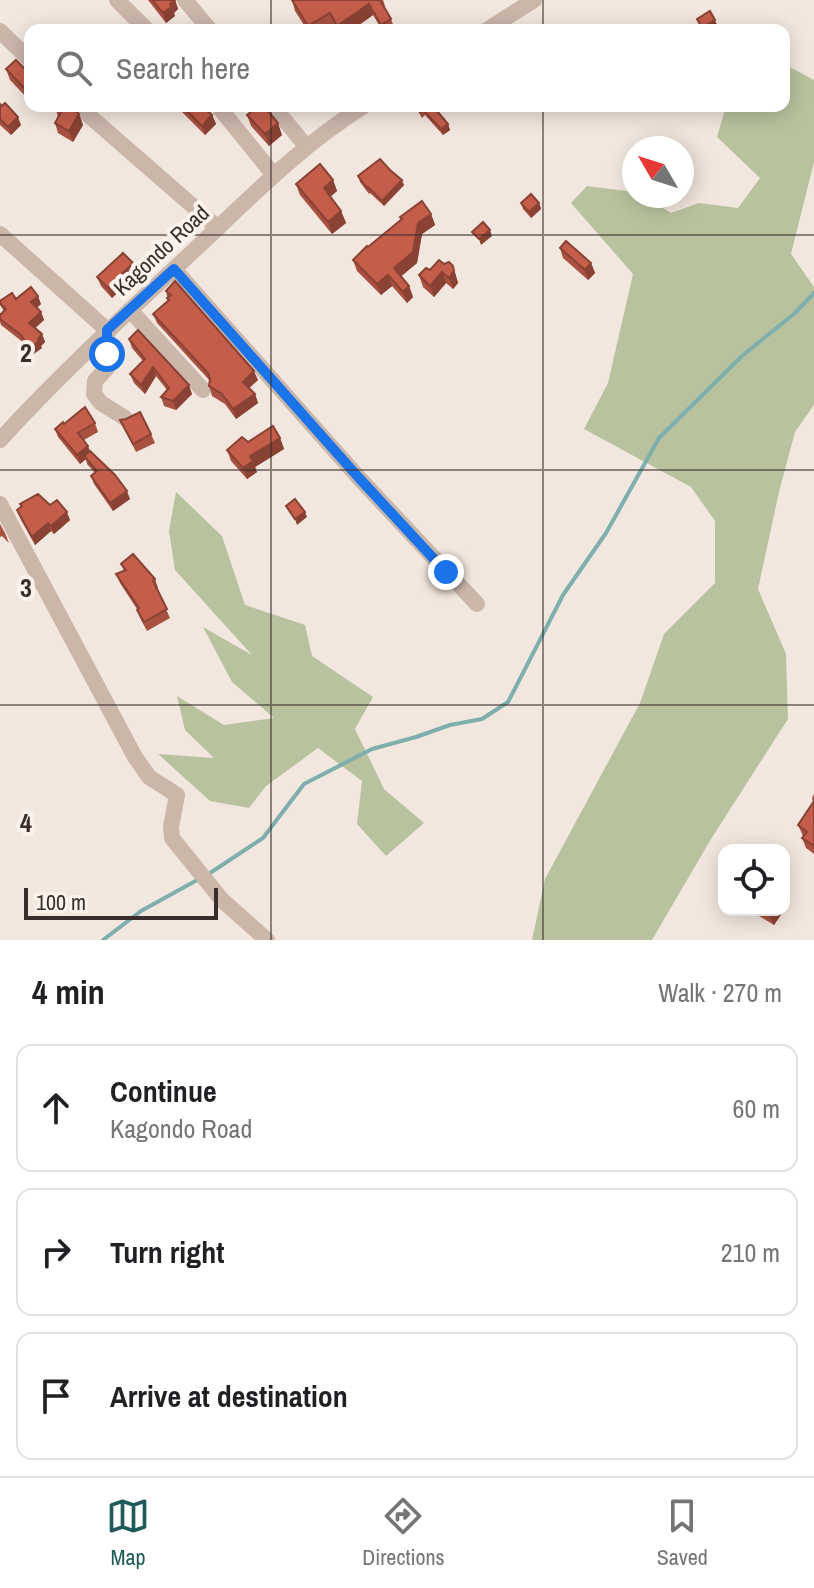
<!DOCTYPE html>
<meta charset="utf-8">
<style>
body{margin:0;font-family:"Archivo Narrow",sans-serif;background:#f2f2f2;color:#202124}
.controls{position:absolute;right:24px;bottom:24px;display:grid;overflow:hidden;border-radius:16px;box-shadow:0 4px 20px #0003}
.controls button{width:72px;height:72px;display:grid;place-items:center;padding:0;border:0;border-bottom:2px solid #e0e0e0;background:#fff;color:#202124;font:40px sans-serif}
.compass{position:absolute;left:622px;top:136px;width:72px;height:72px;border-radius:50%;background:#fff;box-shadow:0 4px 20px #0003;rotate:309deg}
.scale{position:absolute;left:24px;bottom:20px;width:194px;box-sizing:border-box;padding-left:8px;border:4px solid #382d2a;border-top:0;font-size:22px;line-height:28px;white-space:nowrap;color:#382d2a;-webkit-text-stroke:6px #faf2eb;paint-order:stroke}
.stop{position:absolute;width:24px;height:24px;margin:-18px;border:6px solid #1a73e8;border-radius:50%;background:#fff}
.stop.end{background:#1a73e8;border-color:#fff;box-shadow:0 2px 8px #0008}
.list{margin:0;padding:0;list-style:none}
h2{display:flex;justify-content:space-between;align-items:center;height:104px;margin:0;padding:0 32px;font-size:34px}
h2 small{font-size:26px;font-weight:400;color:#757577}
.list li{display:grid;grid-template-columns:52px 1fr auto;gap:24px;align-items:center;box-sizing:border-box;height:128px;margin:0 16px 16px;padding:0 16px;border:2px solid #e0e0e0;border-radius:16px}
.list b{display:block;font-size:30px;white-space:nowrap}
.list p{margin:0;font-size:26px;white-space:nowrap;color:#757577}
.list em{font-size:26px;font-style:normal;color:#757577}
.icon{flex:none;width:44px;height:44px;fill:none;stroke:currentColor;stroke-width:2;stroke-linecap:round;stroke-linejoin:round}
.map{position:relative;flex:none;width:814px;height:940px;overflow:hidden}
.search{position:absolute;background:#fff;box-shadow:0 4px 20px #0003;left:24px;right:24px;top:24px;height:88px;display:flex;align-items:center;gap:20px;box-sizing:border-box;padding:0 28px;border-radius:16px;color:#757577;font-size:30px}
.sheet{height:536px;background:#fff}
nav{display:flex;justify-content:space-around;align-items:center;box-sizing:border-box;height:112px;border-top:2px solid #e0e0e0;background:#fff;font-size:22px;color:#757577}
nav a{display:grid;justify-items:center;gap:4px}
nav .on{color:#1f5a58}
.map>svg:first-child{display:block}
</style>
<div class="map">
<svg width="814" height="940" viewBox="0 0 814 940">
<rect width="100%" height="100%" fill="#f2e7de"/>
<g fill="#b9c29e">
<polygon points="784,64 814,80 814,162 791,254 814,287 814,405 795,432 779,492 758,589 786,654 788,719 711,839 652,940 532,940 545,879 640,703 664,634 715,583 715,521 691,487 584,429 608,383 633,274 571,203 587,186 634,192 634,196 644,196 671,213 699,203 738,208 760,178 717,137 726,106 784,106"/>
<polygon points="176,492 222,536 245,605 305,625 312,656 373,697 355,729 384,789 424,823 386,856 357,824 362,781 318,748 266,786 249,808 210,801 158,754 214,758 185,730 177,696 224,725 274,718 232,682 203,627 252,655 175,570 169,531"/>
</g>
<g fill="none" stroke-linecap="round" stroke-linejoin="round">
<g stroke="#7eafad" stroke-width="4">
<polyline points="207,875 263,838 304,784 372,749 416,737 450,725 482,719 508,702 563,595 606,533 659,438 742,356 795,313 814,293"/>
<polyline points="103,940 141,911 199,879"/>
</g>
<g stroke="#cbb6aa" stroke-width="16">
<polyline points="117,0 147,30"/>
<polyline points="185,0 210,30"/>
<polyline points="487,30 534,0"/>
<polyline points="0,31 30,60"/>
<polyline points="78,106 218,228"/>
<polyline points="218,106 273,174"/>
<polyline points="273,106 306,146"/>
<polyline points="0,234 107,330 107,368 95,381 94,394 101,403 125,418"/>
<polyline points="174,269 359,478 477,604"/>
<polyline points="130,310 203,390"/>
<path d="M0 440C59 375 124 316 188 256 245 203 298 147 364 106"/>
<polyline points="0,504 135,757 149,777 177,795 171,827 172,838 222,900 267,940"/>
</g>
</g>
<g fill="#a95140">
<polygon points="148,0 175,0 178,9 174,13 175,16 166,23"/>
<polygon points="292,0 383,0 385,6 384,7 391,19 395,30 382,30 373,15 352,30 337,30 334,24 324,30 307,30 295,11"/>
<polygon points="6,69 30,74 30,101 10,80"/>
<polygon points="0,104 21,125 11,135 0,125"/>
<polygon points="173,106 203,106 212,115 216,124 205,135 181,111"/>
<polygon points="415,106 440,106 436,109 448,124 450,130 443,135 425,115 422,118"/>
<polygon points="55,107 79,114 83,125 73,142 58,133 55,123 58,117"/>
<polygon points="247,115 282,135 269,146 251,126"/>
<polygon points="358,176 404,185 384,206 370,193 369,194 360,182"/>
<polygon points="333,180 337,191 330,197 341,211 346,223 332,234 300,195 296,184"/>
<polygon points="521,203 539,203 541,209 531,218 523,209"/>
<polygon points="431,214 435,225 422,234 417,263 401,276 409,286 413,297 407,303 392,286 381,295 357,271 353,260 401,220 400,217"/>
<polygon points="560,248 591,263 595,273 588,280 563,258"/>
<polygon points="133,263 137,273 112,298 101,286 97,277"/>
<polygon points="444,264 453,266 458,283 453,289 446,283 434,297 423,287 419,275"/>
<polygon points="166,291 258,380 249,388 255,394 258,403 236,419 225,404 212,396 209,386 210,381 157,323 153,314 168,301"/>
<polygon points="16,299 41,304 37,308 41,312 44,320 35,328 42,334 45,342 41,346 42,348 32,355 24,343 1,325 0,322 0,315 4,311 0,305 0,301"/>
<polygon points="129,339 192,394 176,410 164,406 161,397 167,390 156,376 145,394 134,383 130,374 143,361 132,348"/>
<polygon points="120,420 151,434 155,443 136,452"/>
<polygon points="95,423 98,432 84,440 90,451 130,499 113,511 94,484 91,476 95,473 87,464 86,459 80,464 58,437 55,429"/>
<polygon points="280,438 284,449 255,467 257,472 247,479 231,461 227,450"/>
<polygon points="50,505 70,520 54,534 51,531 35,545 20,518 17,510"/>
<polygon points="0,524 5,533 9,543 2,536 0,537"/>
<polygon points="121,564 155,579 158,588 157,589 170,618 147,631 140,618 137,609 120,583 116,574 124,571"/>
<polygon points="814,794 814,854 806,848 802,838 803,836 798,825 813,802 812,798"/>
<polygon points="753,910 784,910 774,925 754,913"/>
</g>
<g fill="#894234">
<polygon points="175,0 178,9 174,13 170,4"/>
<polygon points="369,4 373,15 352,30 339,30 337,26"/>
<polygon points="171,7 175,16 166,23 163,13"/>
<polygon points="715,20 717,25 710,30 703,30 702,28"/>
<polygon points="496,106 505,106 498,112"/>
<polygon points="79,114 83,125 73,142 69,131"/>
<polygon points="212,115 216,124 205,135 202,126"/>
<polygon points="18,117 21,125 11,135 8,127"/>
<polygon points="278,123 282,135 269,146 265,134"/>
<polygon points="448,124 450,130 443,135 441,129"/>
<polygon points="333,180 337,191 328,199 324,188"/>
<polygon points="402,180 404,185 384,206 382,201"/>
<polygon points="539,203 541,209 531,218 529,212"/>
<polygon points="341,211 346,223 332,234 328,222"/>
<polygon points="431,214 435,225 422,234 417,263 398,279 394,268 418,223"/>
<polygon points="490,230 492,236 481,245 479,239"/>
<polygon points="133,263 137,273 112,298 108,288"/>
<polygon points="591,263 595,273 588,280 585,270"/>
<polygon points="453,266 458,283 453,289 449,278"/>
<polygon points="442,272 446,283 434,297 430,286"/>
<polygon points="388,275 392,286 381,295 377,284"/>
<polygon points="409,286 413,297 407,303 403,292"/>
<polygon points="38,296 41,304 34,310 31,302"/>
<polygon points="41,312 44,320 32,331 29,323"/>
<polygon points="42,334 45,342 41,346 42,348 32,355 29,348"/>
<polygon points="153,367 156,376 145,394 141,385"/>
<polygon points="254,371 258,380 246,391 243,382"/>
<polygon points="189,385 192,394 176,410 173,401"/>
<polygon points="255,394 258,403 236,419 233,409"/>
<polygon points="280,438 284,449 255,467 257,472 247,479 243,468 250,456"/>
<polygon points="88,446 91,454 84,456 86,459 80,464 77,455"/>
<polygon points="127,491 130,499 113,511 110,503"/>
<polygon points="67,512 70,520 54,534 51,526"/>
<polygon points="305,512 307,517 297,525 295,519"/>
<polygon points="48,523 51,531 35,545 32,537"/>
<polygon points="786,888 790,900 784,909 784,891"/>
<polygon points="772,910 784,910 774,925 769,914"/>
</g>
<g fill="#c45e4b" stroke="#894234" stroke-width="2">
<polygon points="152,0 175,0 170,4 171,7 163,13"/>
<polygon points="292,0 380,0 391,19 381,25 369,4 337,26 330,13 308,26"/>
<polygon points="710,11 715,20 702,28 697,19"/>
<polygon points="16,60 30,74 30,94 6,69"/>
<polygon points="5,103 18,117 8,127 0,119 0,104 2,106"/>
<polygon points="55,106 70,106 79,114 69,131 55,123 61,112 55,107"/>
<polygon points="182,106 203,106 212,115 202,126"/>
<polygon points="258,106 264,106 278,123 265,134 247,115"/>
<polygon points="416,106 433,106 448,124 441,129 423,110 420,112"/>
<polygon points="380,159 390,170 402,180 382,201 368,187 367,188 358,176"/>
<polygon points="320,164 333,180 324,188 341,211 328,222 296,184"/>
<polygon points="531,194 539,203 529,212 521,203"/>
<polygon points="422,201 431,214 418,223 413,252 394,268 409,286 403,292 388,275 377,284 353,260 367,246 368,247 402,219 400,217"/>
<polygon points="483,222 490,230 479,239 472,232"/>
<polygon points="566,241 591,263 585,270 560,248"/>
<polygon points="123,253 133,263 108,288 97,277"/>
<polygon points="439,260 444,264 449,262 453,266 454,271 449,278 442,272 430,286 419,275 426,268 430,270"/>
<polygon points="175,281 254,371 243,382 255,394 233,409 222,394 209,386 210,379 208,373 153,314 169,300 167,298 171,295 166,291"/>
<polygon points="31,287 38,296 31,302 41,312 29,323 42,334 38,339 39,341 29,348 21,335 0,319 0,315 6,309 0,303 0,301 12,293 16,299"/>
<polygon points="138,330 189,385 173,401 161,397 169,388 153,367 141,385 130,374 145,359 129,339"/>
<polygon points="85,407 95,423 78,433 88,446 77,455 55,429 63,422 64,424"/>
<polygon points="140,412 151,434 133,444 120,420 126,419"/>
<polygon points="273,426 280,438 250,456 253,461 243,468 227,450 242,437 248,442"/>
<polygon points="90,451 115,475 127,491 110,503 91,476 97,471 84,456"/>
<polygon points="38,494 50,505 57,500 67,512 51,526 48,523 32,537 17,510 22,506 20,504"/>
<polygon points="295,499 305,512 295,519 286,506"/>
<polygon points="133,554 155,579 153,581 167,609 144,622 137,610 139,608 116,574 126,570 121,564"/>
<polygon points="814,801 814,846 802,838 807,832 798,825"/>
</g>
<g fill="none" stroke-linecap="round" stroke-linejoin="round">
<polyline stroke="#1a73e8" stroke-width="10" points="107,354 107,330 174,269 359,478 446,572"/>
</g>
<path fill="none" stroke="#382d2a" stroke-width="2" stroke-opacity="0.55" d="M271 0V30M543 0V30M271 106V940M543 106V940M0 235H814M0 470H814M0 705H814"/>
<g text-anchor="middle" stroke-width="8" stroke-linejoin="round" paint-order="stroke">
<g font-size="22" fill="#382d2a" stroke="#faf2eb">
<text transform="translate(161 250) rotate(-43)" y="8">Kagondo Road</text>
</g>
</g>
<g font-size="26" text-anchor="middle" font-weight="bold" fill="#382d2a" stroke="#faf2eb" stroke-width="8" stroke-linejoin="round" paint-order="stroke">
<text x="26" y="362">2</text>
<text x="26" y="597">3</text>
<text x="26" y="832">4</text>
</g>
</svg>
<div class="controls">
<button><svg class="icon" aria-label="locate" viewBox="0 0 24 24"><circle cx="12" cy="12" r="6"/><path d="M12 2v4M12 18v4M2 12h4M18 12h4"/></svg></button>
</div>
<svg class="compass" viewBox="-18 -18 36 36"><path d="M0-13l5 13h-10z" fill="#e53935"/><path d="M0 13l5-13h-10z" fill="#757577"/></svg>
<div class="scale">100 m</div>
<div class="stop" style="left:107px;top:354px"></div>
<div class="stop end" style="left:446px;top:572px"></div>
<div class="search"><svg class="icon" aria-label="search" viewBox="0 0 24 24"><circle cx="10" cy="10" r="6"/><path d="M15 15l6 6"/></svg>Search here</div>
</div>
<section class="sheet">
<h2>4 min<small>Walk · 270 m</small></h2>
<ul class="list">
<li><svg class="icon" aria-label="ahead" viewBox="0 0 24 24"><path d="M12 20V5M6 11l6-6 6 6"/></svg><div><b>Continue</b><p>Kagondo Road</p></div><em>60 m</em></li>
<li><svg class="icon" aria-label="right" viewBox="0 0 24 24"><path d="M7 20v-9h11M14 6l5 5-5 5"/></svg><div><b>Turn right</b></div><em>210 m</em></li>
<li><svg class="icon" aria-label="arrive" viewBox="0 0 24 24"><path d="M6 21V4h12l-3 4 3 4H6"/></svg><div><b>Arrive at destination</b></div></li>
</ul>
</section>
<nav>
<a class="on"><svg class="icon" aria-label="map" viewBox="0 0 24 24"><path d="M3 6l6-2 6 2 6-2v14l-6 2-6-2-6 2zM9 4v14M15 6v14"/></svg>Map</a>
<a><svg class="icon" aria-label="directions" viewBox="0 0 24 24"><path d="M12 3l9 9-9 9-9-9zM9 14v-3h6M13 9l2 2-2 2"/></svg>Directions</a>
<a><svg class="icon" aria-label="saved" viewBox="0 0 24 24"><path d="M7 4h10v16l-5-4-5 4z"/></svg>Saved</a>
</nav>
